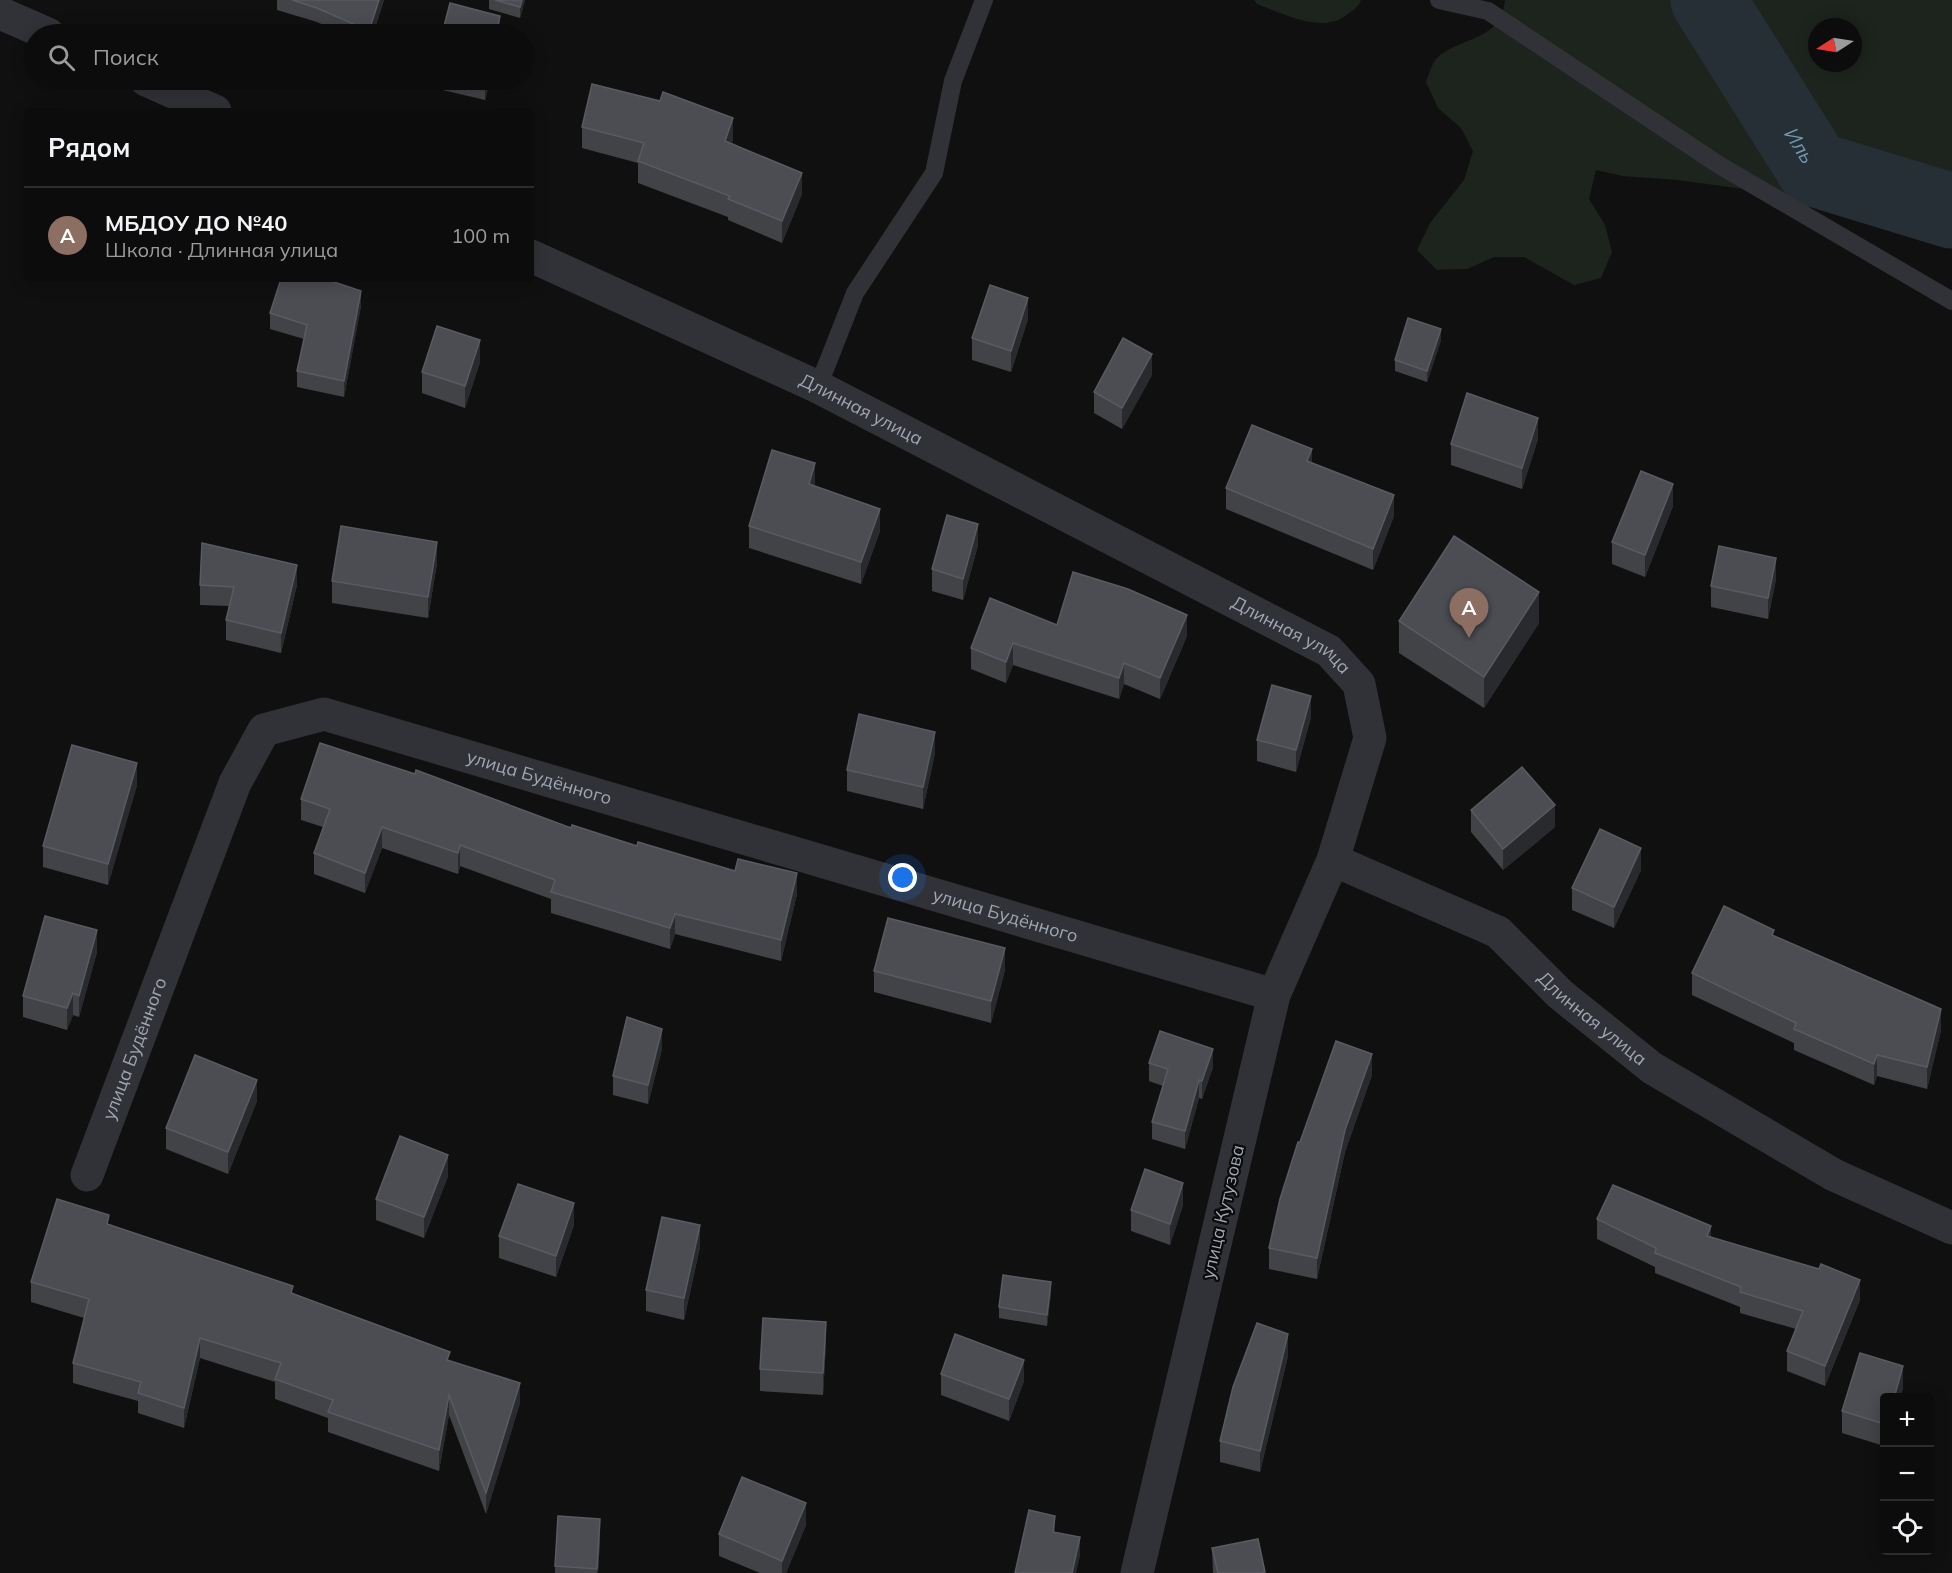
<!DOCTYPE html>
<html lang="ru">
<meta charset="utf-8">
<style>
body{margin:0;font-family:Mulish,sans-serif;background:#1a1a1b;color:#f1f3f6}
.controls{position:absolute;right:18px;bottom:18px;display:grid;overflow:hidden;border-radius:6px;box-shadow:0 3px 15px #0003}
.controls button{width:54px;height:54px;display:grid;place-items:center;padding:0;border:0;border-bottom:2px solid #2c2c2e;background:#0c0c0d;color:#f1f3f6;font:30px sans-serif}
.compass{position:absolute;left:1808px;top:18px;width:54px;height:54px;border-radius:50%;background:#0c0c0d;box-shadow:0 3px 15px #0003;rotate:258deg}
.you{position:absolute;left:903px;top:878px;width:21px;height:21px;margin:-15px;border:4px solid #fff;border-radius:50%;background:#1a73e8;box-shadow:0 0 0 9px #1a73e833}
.badge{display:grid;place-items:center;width:39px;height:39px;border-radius:50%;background:#fea71b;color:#fff;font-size:20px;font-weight:700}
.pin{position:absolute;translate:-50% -50px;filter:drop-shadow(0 2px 3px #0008)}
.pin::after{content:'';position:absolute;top:32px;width:21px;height:18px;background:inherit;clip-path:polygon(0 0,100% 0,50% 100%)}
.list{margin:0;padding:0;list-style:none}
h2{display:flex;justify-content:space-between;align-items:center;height:78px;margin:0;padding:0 24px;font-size:26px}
h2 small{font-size:20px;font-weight:400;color:#9a9b9d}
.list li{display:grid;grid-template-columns:39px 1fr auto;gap:18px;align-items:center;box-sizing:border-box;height:96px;padding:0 24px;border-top:2px solid #2c2c2e}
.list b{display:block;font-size:22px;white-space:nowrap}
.list p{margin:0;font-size:20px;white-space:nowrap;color:#9a9b9d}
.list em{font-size:20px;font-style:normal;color:#9a9b9d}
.icon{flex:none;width:33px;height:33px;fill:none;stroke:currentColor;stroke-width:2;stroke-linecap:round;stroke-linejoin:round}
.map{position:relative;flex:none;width:1952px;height:1573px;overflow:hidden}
.search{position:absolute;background:#0c0c0d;box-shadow:0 3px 15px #0003;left:24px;top:24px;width:510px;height:66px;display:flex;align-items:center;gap:15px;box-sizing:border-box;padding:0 21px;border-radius:33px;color:#9a9b9d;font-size:22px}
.panel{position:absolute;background:#0c0c0d;box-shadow:0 3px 15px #0003;left:24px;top:108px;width:510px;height:174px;border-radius:6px}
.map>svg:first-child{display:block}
</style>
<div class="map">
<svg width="1952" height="1573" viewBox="0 0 1952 1573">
<rect width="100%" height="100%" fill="#101011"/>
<g fill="#1c241d" fill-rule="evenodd">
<path d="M1254 0H1361C1359 7 1353 10 1348 14 1323 35 1284 14 1257 4Z"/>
<path d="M1505 0H1952V239L1817 199 1678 180 1622 176 1596 170 1589 199 1605 225 1612 252 1601 278 1574 285 1524 257H1494L1467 269 1437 270 1417 250 1430 223 1464 180 1473 151 1461 128 1438 108 1426 82C1429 75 1432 62 1438 57 1463 36 1501 41 1505 0ZM1817 27H1853V63H1817Z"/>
</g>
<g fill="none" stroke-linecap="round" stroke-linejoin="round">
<path stroke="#262f36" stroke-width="75" id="s1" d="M1708 0 1814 169 1952 211"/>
<g stroke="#313237" stroke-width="18">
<polyline points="1439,0 1488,11 1719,165 1952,301"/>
<polyline points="818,387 855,293 934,173 953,81 984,0"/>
</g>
<g stroke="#313237" stroke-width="33">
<polyline points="0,13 48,34"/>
<polyline points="146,80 215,111"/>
<path id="s2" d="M531 256 818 387 1329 651 1359 684 1370 738 1333 860 1274 995 1137 1573"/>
<path id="s3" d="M1333 860 1498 932 1560 994 1652 1068 1834 1175 1952 1228"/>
<path id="s4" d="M87 1175 235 783 264 730 324 714 1274 995"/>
</g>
</g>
<g fill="#414347">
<polygon points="277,0 384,0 373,34 344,34 317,22 277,10"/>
<polygon points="489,0 525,0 520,18 489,9"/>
<polygon points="434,80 490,80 485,100 434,88"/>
<polygon points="582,127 733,140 732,143 802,194 782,243 728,220 728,217 638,183 638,163 582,148"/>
<polygon points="361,306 344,397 297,387 297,371 304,339 270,329 270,313"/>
<polygon points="1028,319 1011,372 972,360 972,338"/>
<polygon points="1441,340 1427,382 1395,371 1395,360"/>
<polygon points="480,362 465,408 422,393 422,372"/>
<polygon points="1152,375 1122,429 1094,413 1094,392"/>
<polygon points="1538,439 1522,489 1451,465 1451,444"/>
<polygon points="1312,463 1394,516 1373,570 1226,509 1226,488"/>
<polygon points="815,486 880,531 861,584 749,548 749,526"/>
<polygon points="1673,506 1645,577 1612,564 1612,542"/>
<polygon points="978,545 963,600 932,591 932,569"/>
<polygon points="437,563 428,618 332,603 332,581"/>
<polygon points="1776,579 1768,619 1711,607 1711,586"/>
<polygon points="200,585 297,585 281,653 226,640 226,620 229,606 200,605"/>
<polygon points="1399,621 1539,623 1484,708 1399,653"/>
<polygon points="1057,625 1187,636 1160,699 1124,684 1119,699 1013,665 1006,683 971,669 971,648"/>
<polygon points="1311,717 1296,772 1257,761 1257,740"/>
<polygon points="935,753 923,809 847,791 847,770"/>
<polygon points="137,785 108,885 43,867 43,846"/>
<polygon points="301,799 571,828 637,846 797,894 781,961 675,934 670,949 551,913 551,899 460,866 458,874 382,848 365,893 314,874 314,853 323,827 301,820"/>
<polygon points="1471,810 1555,827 1503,870 1471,832"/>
<polygon points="1641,870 1614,928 1572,910 1572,888"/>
<polygon points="1774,936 1941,1030 1927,1089 1877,1076 1874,1085 1794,1050 1794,1043 1692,995 1692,973"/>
<polygon points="97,952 79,1017 73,1015 67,1030 23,1017 23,996"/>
<polygon points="1005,970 991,1023 874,992 874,971"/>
<polygon points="662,1049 648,1104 613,1095 613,1076"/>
<polygon points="1149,1063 1213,1067 1202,1099 1199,1098 1185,1149 1152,1139 1152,1122 1163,1086 1149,1081"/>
<polygon points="1372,1075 1345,1152 1317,1279 1269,1269 1269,1248 1300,1142"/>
<polygon points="257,1101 228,1174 166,1149 166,1128"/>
<polygon points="448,1176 424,1238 376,1220 376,1199"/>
<polygon points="1183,1205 1170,1245 1131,1231 1131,1210"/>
<polygon points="1597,1219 1711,1238 1860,1300 1825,1386 1787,1371 1787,1351 1796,1329 1740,1313 1740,1307 1655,1273 1655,1267 1597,1239"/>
<polygon points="109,1224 293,1293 450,1361 520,1403 486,1514 449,1415 439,1471 328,1432 328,1418 275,1399 275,1382 200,1358 184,1428 138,1413 138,1401 73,1383 73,1363 84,1318 31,1302 31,1282"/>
<polygon points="574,1225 556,1277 499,1258 499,1236"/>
<polygon points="700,1247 684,1320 646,1311 646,1290"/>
<polygon points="1051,1293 1047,1326 999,1318 999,1307"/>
<polygon points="826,1344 823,1395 760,1391 760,1369"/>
<polygon points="1288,1356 1260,1472 1220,1462 1220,1441"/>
<polygon points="941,1374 1024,1381 1009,1421 941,1395"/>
<polygon points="1903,1388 1900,1398 1884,1398 1884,1446 1842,1433 1842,1411"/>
<polygon points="806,1525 786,1573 760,1573 719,1556 719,1534"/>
<polygon points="600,1540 598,1573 555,1573 555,1566"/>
<polygon points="1212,1548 1265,1573 1213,1573"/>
</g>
<g fill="#292a2d">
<polygon points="379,0 384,0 373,34 369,34 369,31"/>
<polygon points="522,0 525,0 520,18 520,7"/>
<polygon points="500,16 500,34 496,34"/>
<polygon points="485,80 490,80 485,100"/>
<polygon points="733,118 733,140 725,162 725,141"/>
<polygon points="802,173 802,194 782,243 782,221"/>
<polygon points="361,291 361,306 344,397 344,381"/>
<polygon points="1028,298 1028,319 1011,372 1011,351"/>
<polygon points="1441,329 1441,340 1427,382 1427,371"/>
<polygon points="480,340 480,362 465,408 465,386"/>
<polygon points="1152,354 1152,375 1122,429 1122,408"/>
<polygon points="1538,418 1538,439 1522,489 1522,468"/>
<polygon points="1312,449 1312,471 1307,461"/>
<polygon points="815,463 815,485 809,505 809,484"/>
<polygon points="1673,484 1673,506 1645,577 1645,555"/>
<polygon points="1394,495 1394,516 1373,570 1373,549"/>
<polygon points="880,509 880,531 861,584 861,562"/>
<polygon points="978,524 978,545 963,600 963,579"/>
<polygon points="437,542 437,563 428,618 428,597"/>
<polygon points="1776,558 1776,579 1768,619 1768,598"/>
<polygon points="297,565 297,585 281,653 281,633"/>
<polygon points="1539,592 1539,623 1484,708 1484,677"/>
<polygon points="1187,615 1187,636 1160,699 1160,678"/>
<polygon points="1013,643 1013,665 1006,683 1006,662"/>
<polygon points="1124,663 1124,684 1119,699 1119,678"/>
<polygon points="1311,696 1311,717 1296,772 1296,750"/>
<polygon points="935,732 935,753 923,809 923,787"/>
<polygon points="137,763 137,785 108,885 108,864"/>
<polygon points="1555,805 1555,827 1503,870 1503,849"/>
<polygon points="382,827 382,848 365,893 365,873"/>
<polygon points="460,845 460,866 458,874 458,853"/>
<polygon points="1641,848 1641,870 1614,928 1614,907"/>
<polygon points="797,873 797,894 781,961 781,940"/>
<polygon points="675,914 675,934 670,949 670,928"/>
<polygon points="97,930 97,952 79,1017 79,996"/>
<polygon points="1005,948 1005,970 991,1023 991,1001"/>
<polygon points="73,993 73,1015 67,1030 67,1008"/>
<polygon points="1941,1009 1941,1030 1927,1089 1927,1067"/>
<polygon points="662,1029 662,1049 648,1104 648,1085"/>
<polygon points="1213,1049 1213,1067 1202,1099 1202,1081"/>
<polygon points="1372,1054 1372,1075 1345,1152 1317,1279 1317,1258 1345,1130"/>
<polygon points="1877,1055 1877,1076 1874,1085 1874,1064"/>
<polygon points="257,1080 257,1101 228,1174 228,1152"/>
<polygon points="1199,1080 1199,1098 1185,1149 1185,1131"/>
<polygon points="448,1155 448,1176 424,1238 424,1217"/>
<polygon points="1183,1183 1183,1205 1170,1245 1170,1224"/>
<polygon points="574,1203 574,1225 556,1277 556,1256"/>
<polygon points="700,1225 700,1247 684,1320 684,1298"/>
<polygon points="1711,1226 1711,1246 1707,1236"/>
<polygon points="1860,1280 1860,1300 1825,1386 1825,1366"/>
<polygon points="1051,1282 1051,1293 1047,1326 1047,1315"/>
<polygon points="826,1322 826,1344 823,1395 823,1373"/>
<polygon points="1288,1334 1288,1356 1260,1472 1260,1451"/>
<polygon points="200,1338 200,1358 184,1428 184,1408"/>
<polygon points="1024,1360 1024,1381 1009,1421 1009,1399"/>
<polygon points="1903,1366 1903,1388 1900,1398 1894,1398"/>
<polygon points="520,1383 520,1403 486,1514 486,1493"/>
<polygon points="449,1395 449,1415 439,1471 439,1450"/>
<polygon points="806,1503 806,1525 786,1573 782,1573 782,1561"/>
<polygon points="1055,1516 1055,1534 1053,1532"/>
<polygon points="600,1519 600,1540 598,1573 597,1573"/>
<polygon points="1080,1537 1080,1556 1076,1573 1072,1573"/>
</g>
<g fill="#4b4d53" stroke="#595b62" stroke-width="1.5">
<polygon points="292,0 379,0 369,31 317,8"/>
<polygon points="495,0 522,0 520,7"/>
<polygon points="450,3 500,16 496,34 442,34"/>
<polygon points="592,84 660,101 663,92 733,118 725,141 802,173 782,221 728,199 730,196 638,161 644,143 582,127"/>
<polygon points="281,279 325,279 361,291 344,381 297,371 307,325 270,313"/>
<polygon points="990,285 1028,298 1011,351 972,338"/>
<polygon points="1408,318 1441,329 1427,371 1395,360"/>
<polygon points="437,326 480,340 465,386 422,372"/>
<polygon points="1123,338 1152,354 1122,408 1094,392"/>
<polygon points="1467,393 1538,418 1522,468 1451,444"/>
<polygon points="1252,425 1312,449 1307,461 1394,495 1373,549 1226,488"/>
<polygon points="772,450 815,463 809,484 880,509 861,562 749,526"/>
<polygon points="1641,471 1673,484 1645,555 1612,542"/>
<polygon points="947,515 978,524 963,579 932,569"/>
<polygon points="341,526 437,542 428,597 332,581"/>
<polygon points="1454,536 1539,592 1484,677 1399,621"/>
<polygon points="202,543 297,565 281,633 226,620 234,587 200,585"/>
<polygon points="1719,546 1776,558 1768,598 1711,586"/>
<polygon points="1073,572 1128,589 1187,615 1160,678 1124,663 1119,678 1013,643 1006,662 971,648 990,598 1057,625"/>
<polygon points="1272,685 1311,696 1296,750 1257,740"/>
<polygon points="859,714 935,732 923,787 847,770"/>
<polygon points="320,743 415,774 416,770 571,828 572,825 637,846 638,842 735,871 738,859 797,873 781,940 675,914 670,928 551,892 555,880 460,845 458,853 382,827 365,873 314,853 330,809 301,799"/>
<polygon points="72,745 137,763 108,864 43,846"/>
<polygon points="1522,767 1555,805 1503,849 1471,810"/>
<polygon points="1600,829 1641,848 1614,907 1572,888"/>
<polygon points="1724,906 1774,930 1772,935 1941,1009 1927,1067 1877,1055 1874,1064 1794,1029 1796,1023 1692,973"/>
<polygon points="45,916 97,930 79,996 73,993 67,1008 23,996"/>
<polygon points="888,918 1005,948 991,1001 874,971"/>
<polygon points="627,1017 662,1029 648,1085 613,1076"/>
<polygon points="1160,1031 1213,1049 1202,1081 1199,1080 1185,1131 1152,1122 1168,1069 1149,1063"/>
<polygon points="1336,1041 1372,1054 1345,1130 1317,1258 1269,1248 1280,1199 1298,1142 1300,1142"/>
<polygon points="195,1055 257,1080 228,1152 166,1128"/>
<polygon points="400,1136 448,1155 424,1217 376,1199"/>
<polygon points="1145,1169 1183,1183 1170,1224 1131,1210"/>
<polygon points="518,1184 574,1203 556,1256 499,1236"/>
<polygon points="1613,1185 1711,1226 1707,1236 1819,1269 1821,1264 1860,1280 1825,1366 1787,1351 1803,1311 1740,1292 1741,1287 1655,1253 1656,1248 1597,1219"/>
<polygon points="57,1199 109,1215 107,1224 293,1286 291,1293 450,1352 447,1360 520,1383 486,1493 449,1395 439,1450 328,1412 333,1400 275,1379 281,1363 200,1338 184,1408 138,1393 141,1382 73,1363 89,1299 31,1282"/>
<polygon points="662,1217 700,1225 684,1298 646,1290"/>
<polygon points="1003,1275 1051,1282 1047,1315 999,1307"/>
<polygon points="763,1318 826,1322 823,1373 760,1369"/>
<polygon points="1257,1323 1288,1334 1260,1451 1220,1441 1233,1387"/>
<polygon points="955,1334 1024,1360 1009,1399 941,1374"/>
<polygon points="1860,1353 1903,1366 1894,1398 1884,1398 1884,1424 1842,1411"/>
<polygon points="742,1477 806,1503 782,1561 719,1534"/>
<polygon points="1029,1510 1055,1516 1053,1532 1080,1537 1072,1573 1015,1573"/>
<polygon points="558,1516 600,1519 597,1569 555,1566"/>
<polygon points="1258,1539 1265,1572 1259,1573 1218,1573 1212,1548"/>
</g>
<g text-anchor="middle" stroke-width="4.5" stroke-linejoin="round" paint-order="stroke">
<g font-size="18" fill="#a0a7b3" stroke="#0b0b0c">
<text dy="6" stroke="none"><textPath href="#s2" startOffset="364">Длинная улица</textPath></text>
<text dy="6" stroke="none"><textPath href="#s2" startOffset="850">Длинная улица</textPath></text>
<text dy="6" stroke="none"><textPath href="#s4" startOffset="766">улица Будённого</textPath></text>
<text dy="6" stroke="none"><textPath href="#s4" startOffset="1252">улица Будённого</textPath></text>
<text dy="6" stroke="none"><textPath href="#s3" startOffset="308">Длинная улица</textPath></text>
<text dy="6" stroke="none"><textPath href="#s4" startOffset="135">улица Будённого</textPath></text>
<text transform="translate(1223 1212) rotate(-77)" y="6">улица Кутузова</text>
</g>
<g font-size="20" font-style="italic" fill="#7497b2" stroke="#0b0b0c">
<text dy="7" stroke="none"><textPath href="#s1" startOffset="172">Иль</textPath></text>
</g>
</g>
</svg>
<div class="controls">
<button>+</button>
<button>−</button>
<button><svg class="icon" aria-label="locate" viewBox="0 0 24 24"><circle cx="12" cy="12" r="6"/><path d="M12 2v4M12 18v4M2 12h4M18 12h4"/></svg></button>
</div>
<svg class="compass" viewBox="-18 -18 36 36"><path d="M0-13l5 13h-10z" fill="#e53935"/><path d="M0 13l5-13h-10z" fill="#9a9b9d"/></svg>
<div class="you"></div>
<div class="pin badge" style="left:1469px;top:638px;background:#8d6e63">A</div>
<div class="search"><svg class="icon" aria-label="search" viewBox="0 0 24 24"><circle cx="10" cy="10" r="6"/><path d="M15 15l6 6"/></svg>Поиск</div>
<section class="panel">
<h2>Рядом<small></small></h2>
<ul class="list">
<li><span class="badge" style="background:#8d6e63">A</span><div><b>МБДОУ ДО №40</b><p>Школа · Длинная улица</p></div><em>100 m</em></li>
</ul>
</section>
</div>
